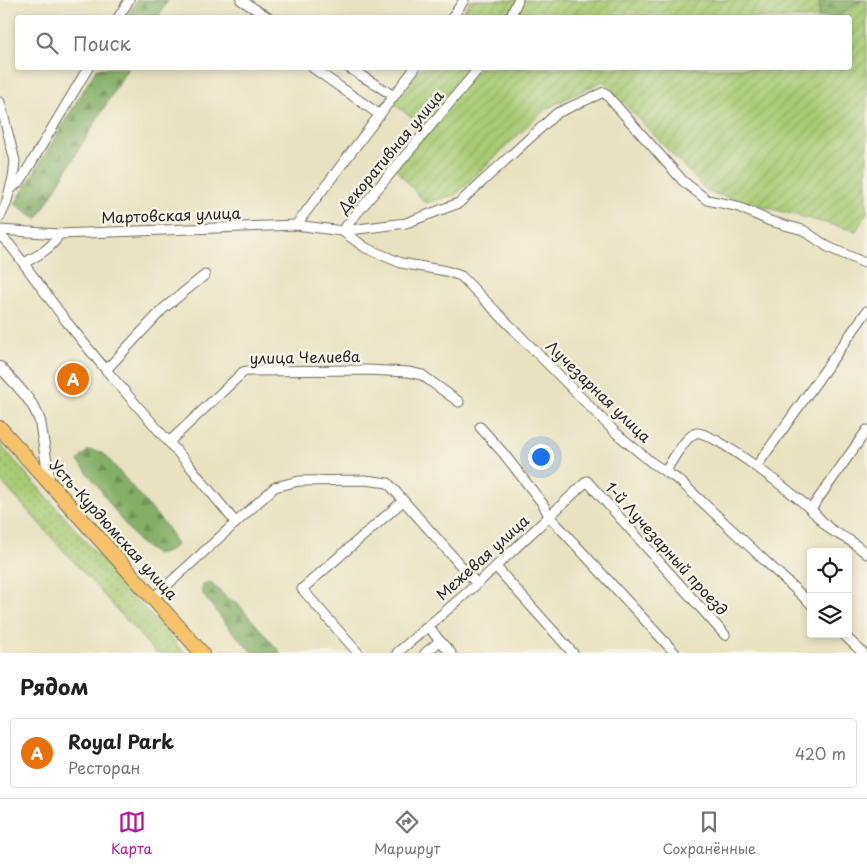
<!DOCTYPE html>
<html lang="ru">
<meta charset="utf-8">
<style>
body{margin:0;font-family:"Playpen Sans",sans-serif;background:#f2f2f2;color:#202124}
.controls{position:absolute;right:15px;bottom:15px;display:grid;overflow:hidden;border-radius:5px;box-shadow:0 2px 8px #0003}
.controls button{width:45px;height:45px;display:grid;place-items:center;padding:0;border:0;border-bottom:1px solid #e0e0e0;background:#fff;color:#202124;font:25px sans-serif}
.you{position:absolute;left:540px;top:456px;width:18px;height:18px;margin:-12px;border:4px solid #fff;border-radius:50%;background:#1a73e8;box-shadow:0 0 0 8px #1a73e833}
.badge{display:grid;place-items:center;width:32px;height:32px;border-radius:50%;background:#b5179e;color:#fff;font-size:16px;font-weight:700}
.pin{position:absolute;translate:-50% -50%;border:2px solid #fff;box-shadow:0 1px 5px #0006}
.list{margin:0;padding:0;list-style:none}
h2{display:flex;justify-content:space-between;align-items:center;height:65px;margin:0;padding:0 20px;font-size:21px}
h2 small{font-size:16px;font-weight:400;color:#757577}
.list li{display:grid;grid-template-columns:32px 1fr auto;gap:15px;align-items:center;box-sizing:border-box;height:70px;margin:0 10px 10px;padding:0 10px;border:1px solid #e0e0e0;border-radius:5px}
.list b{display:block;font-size:19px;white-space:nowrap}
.list p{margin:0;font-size:16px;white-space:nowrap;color:#757577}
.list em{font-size:16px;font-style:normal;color:#757577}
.icon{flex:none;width:28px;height:28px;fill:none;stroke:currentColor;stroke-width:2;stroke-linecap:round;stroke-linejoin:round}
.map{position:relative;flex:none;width:867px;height:653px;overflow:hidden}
.search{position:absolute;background:#fff;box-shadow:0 2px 8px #0003;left:15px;right:15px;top:15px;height:55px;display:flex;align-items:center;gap:12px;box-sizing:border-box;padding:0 18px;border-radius:5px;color:#757577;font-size:19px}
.sheet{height:145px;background:#fff}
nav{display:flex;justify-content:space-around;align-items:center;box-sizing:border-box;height:70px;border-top:1px solid #e0e0e0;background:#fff;font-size:14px;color:#757577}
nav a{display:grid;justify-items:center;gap:2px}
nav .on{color:#b5179e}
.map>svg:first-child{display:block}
</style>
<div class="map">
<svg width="867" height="653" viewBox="0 0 867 653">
<defs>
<pattern id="grass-dots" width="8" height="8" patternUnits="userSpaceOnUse" patternTransform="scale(1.25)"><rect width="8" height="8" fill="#a9cb74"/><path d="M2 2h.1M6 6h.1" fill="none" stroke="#92ae65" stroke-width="1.8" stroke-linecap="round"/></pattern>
<pattern id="forest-firs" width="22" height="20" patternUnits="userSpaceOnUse" patternTransform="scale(1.25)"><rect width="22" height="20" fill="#86af66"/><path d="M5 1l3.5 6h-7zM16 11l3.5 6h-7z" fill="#6e8f54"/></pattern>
<pattern id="garden-furrows" width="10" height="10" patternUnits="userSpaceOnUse" patternTransform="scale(1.25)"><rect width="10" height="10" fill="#a9cb74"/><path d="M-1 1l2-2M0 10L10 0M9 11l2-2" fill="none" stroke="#92ae65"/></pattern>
</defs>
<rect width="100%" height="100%" fill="#f7f3e8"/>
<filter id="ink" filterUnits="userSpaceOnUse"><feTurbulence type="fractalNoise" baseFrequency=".02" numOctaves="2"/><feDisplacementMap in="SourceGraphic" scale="10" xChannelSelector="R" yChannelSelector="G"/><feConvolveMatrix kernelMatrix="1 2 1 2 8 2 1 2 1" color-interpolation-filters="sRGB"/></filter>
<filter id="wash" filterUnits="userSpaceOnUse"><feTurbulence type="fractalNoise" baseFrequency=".0096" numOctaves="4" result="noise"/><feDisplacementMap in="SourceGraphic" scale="20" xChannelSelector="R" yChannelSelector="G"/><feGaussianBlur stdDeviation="1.12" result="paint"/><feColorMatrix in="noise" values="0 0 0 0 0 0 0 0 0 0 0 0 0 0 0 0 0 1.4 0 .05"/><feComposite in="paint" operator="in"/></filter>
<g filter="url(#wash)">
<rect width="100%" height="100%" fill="#e8e2c1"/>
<polygon fill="url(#grass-dots)" stroke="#6a7b50" points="0,444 184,653 156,653 0,480"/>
<g fill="url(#forest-firs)" stroke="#586d48">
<polygon points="137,0 168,0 158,17 127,17"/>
<polygon points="820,0 861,0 838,17 818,18"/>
<polygon points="97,68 128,68 37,219 15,204"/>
<polygon points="88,450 100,452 106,456 165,525 172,535 176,545 171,550 162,554 155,554 138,541 120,518 97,485 78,461"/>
<polygon points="210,582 227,598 237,603 281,653 253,653 230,629 204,596 202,591 203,584"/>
</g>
<g fill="url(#garden-furrows)" stroke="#6a7b50">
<polygon points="470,0 820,0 818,18 460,18"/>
<polygon points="861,0 867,0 867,213 856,231 708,192 603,81 547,108 455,195 425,203 392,164 423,127 393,103 421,68 850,68 850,18 838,17"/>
</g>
</g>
<g filter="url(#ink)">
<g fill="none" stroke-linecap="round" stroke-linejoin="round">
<defs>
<g id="minor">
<polyline points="241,0 269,18"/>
<polyline points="118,18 129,0"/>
<polyline points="452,18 464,0"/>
<polyline points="510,18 518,0"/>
<polyline points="313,68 380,115"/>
<polyline points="349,68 394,96"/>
<polyline points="0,102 15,161 13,178 6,204 0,217"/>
<polyline points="10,190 21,180 88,68"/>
<polyline points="296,225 415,68"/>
<polyline points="0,230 59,234 296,225 342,231 406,223 459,203 557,113 604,92 683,181 707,200 736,206 770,221 803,230 828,247 867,264"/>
<path d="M342 231 366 248 401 263 446 271 461 276 616 433 651 462 666 472C670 463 686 436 696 433 711 429 796 496 810 509 817 515 822 522 829 528 836 534 845 537 852 542 857 546 862 550 867 554"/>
<polyline points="342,231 479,68"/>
<polyline points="0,235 10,245 66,321 106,370 188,464 236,523"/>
<path d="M24 263C37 256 53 248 59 234"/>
<polyline points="106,370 163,309 205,275"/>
<polyline points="480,427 504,454 543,504 549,516 675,653"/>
<polyline points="169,442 240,375 243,372 248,371 367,370 408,372 422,375 459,402"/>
<polyline points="756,467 867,311"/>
<polyline points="666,472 680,481 811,604"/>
<polyline points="811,509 867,430"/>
<polyline points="496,567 573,653"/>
<polyline points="153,598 275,487 299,481 365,480 388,483 477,584"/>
<polyline points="428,626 440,641"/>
<polyline points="843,634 863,653"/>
<polyline points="358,653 302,589 403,501"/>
<polyline points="397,653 477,584 587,481 725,635"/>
<polyline points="425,653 440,641 451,653"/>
</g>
<path id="tertiary" d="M0 367C15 384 33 400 40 421L50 484"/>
<polyline id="primary" points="0,428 202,653"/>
</defs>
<use href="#minor" stroke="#6d6b60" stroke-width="11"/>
<use href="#tertiary" stroke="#6d6b60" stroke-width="12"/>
<use href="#primary" stroke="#6d6b60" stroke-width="16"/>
<use href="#minor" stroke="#fff" stroke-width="9"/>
<use href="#tertiary" stroke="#fff" stroke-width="10"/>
<use href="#primary" stroke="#f5c16b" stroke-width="14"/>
</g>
</g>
<g text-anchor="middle" stroke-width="5" stroke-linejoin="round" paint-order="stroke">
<g font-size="15" fill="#2b2b2b" stroke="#f7f3e8">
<text transform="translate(391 152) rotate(-50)" y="5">Декоративная улица</text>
<text transform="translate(171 216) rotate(-2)" y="5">Мартовская улица</text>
<text transform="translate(305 358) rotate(-1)" y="5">улица Челиева</text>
<text transform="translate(598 392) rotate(44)" y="5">Лучезарная улица</text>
<text transform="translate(113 530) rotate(48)" y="5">Усть-Курдюмская улица</text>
<text transform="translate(666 549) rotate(48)" y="5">1-й Лучезарный проезд</text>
<text transform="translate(483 558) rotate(-42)" y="5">Межевая улица</text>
</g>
</g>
</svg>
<div class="controls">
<button><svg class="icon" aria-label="locate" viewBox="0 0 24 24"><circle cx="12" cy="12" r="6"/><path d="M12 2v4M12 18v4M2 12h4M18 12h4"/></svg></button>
<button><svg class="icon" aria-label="layers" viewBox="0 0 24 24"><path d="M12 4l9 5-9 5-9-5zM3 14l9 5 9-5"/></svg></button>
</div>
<div class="you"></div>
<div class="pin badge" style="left:73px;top:379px;background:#e8710a">A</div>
<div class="search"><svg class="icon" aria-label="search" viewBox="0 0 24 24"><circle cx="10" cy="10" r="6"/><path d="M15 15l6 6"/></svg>Поиск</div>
</div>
<section class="sheet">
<h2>Рядом<small></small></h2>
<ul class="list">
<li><span class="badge" style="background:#e8710a">A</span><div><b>Royal Park</b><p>Ресторан</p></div><em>420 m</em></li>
</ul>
</section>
<nav>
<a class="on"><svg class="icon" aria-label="map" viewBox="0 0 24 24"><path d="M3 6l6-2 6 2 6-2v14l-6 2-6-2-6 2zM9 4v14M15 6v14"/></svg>Карта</a>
<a><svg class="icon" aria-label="directions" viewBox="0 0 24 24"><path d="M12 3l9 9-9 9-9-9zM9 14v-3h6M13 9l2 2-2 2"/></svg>Маршрут</a>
<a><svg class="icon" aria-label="saved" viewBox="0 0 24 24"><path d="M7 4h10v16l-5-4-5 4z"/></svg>Сохранённые</a>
</nav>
